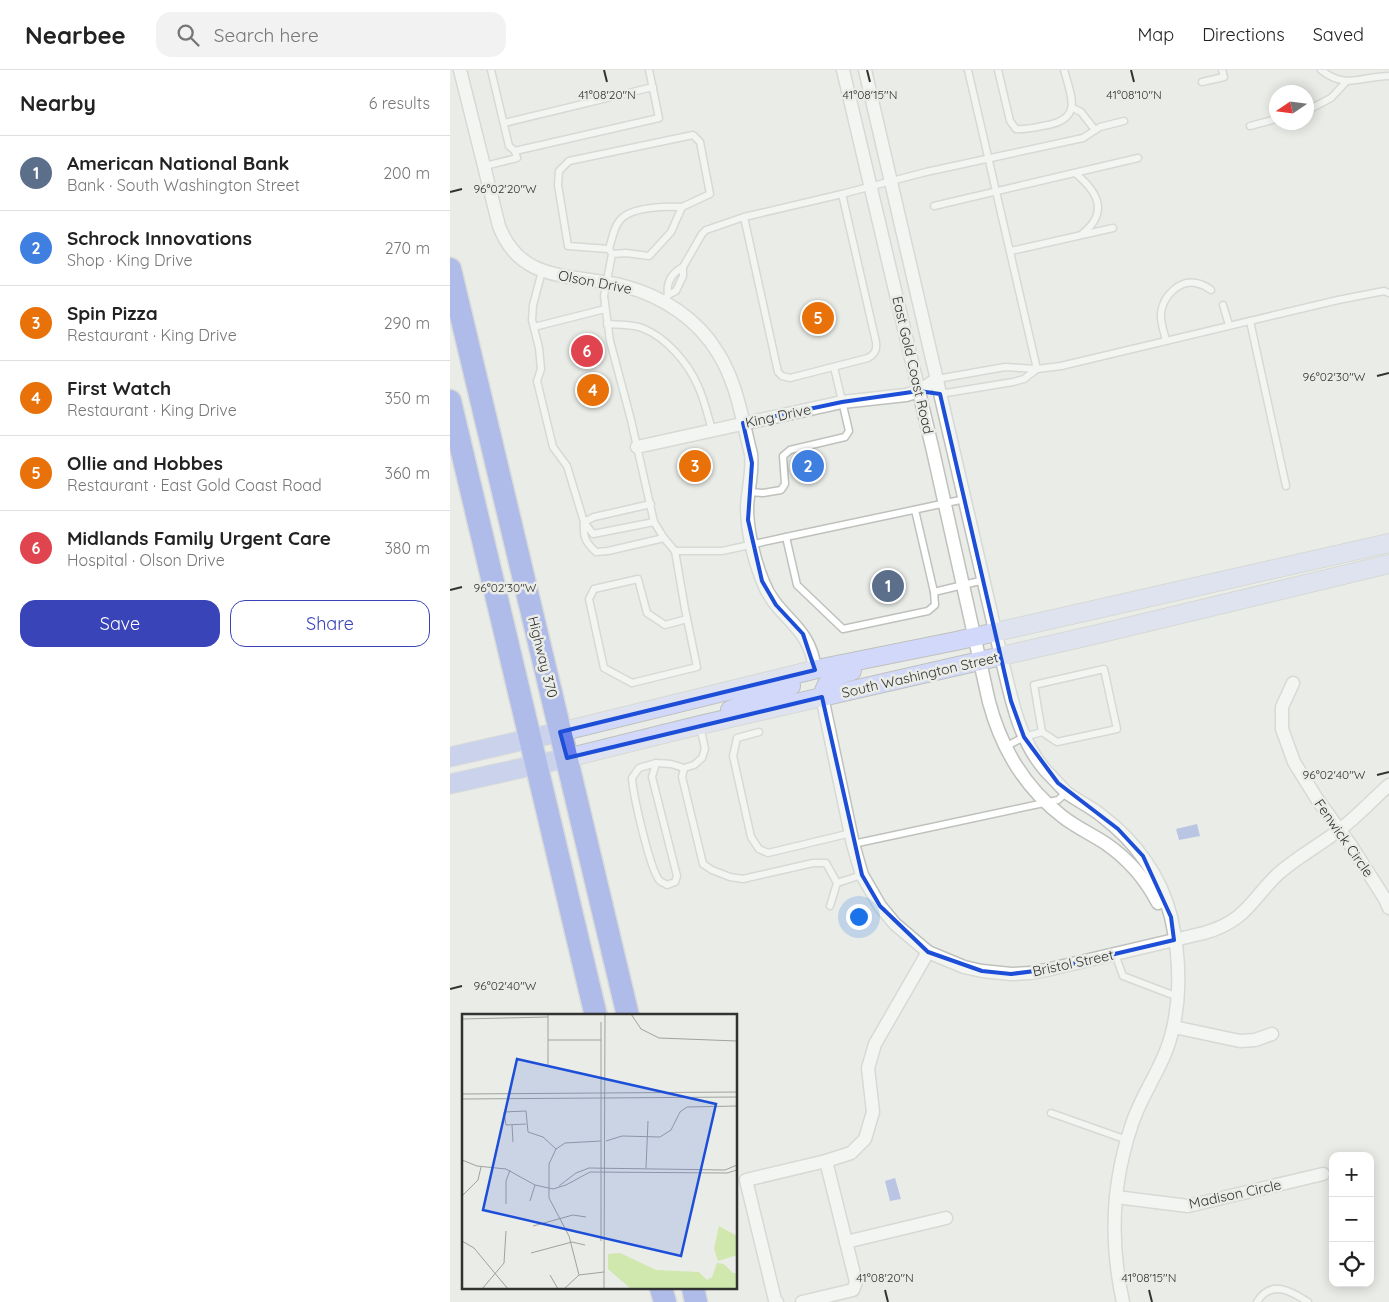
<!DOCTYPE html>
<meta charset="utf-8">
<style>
body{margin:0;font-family:Quicksand,sans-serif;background:#f2f2f2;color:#222}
.controls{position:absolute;right:15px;bottom:15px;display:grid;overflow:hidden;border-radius:10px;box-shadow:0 2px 12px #0003}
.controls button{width:45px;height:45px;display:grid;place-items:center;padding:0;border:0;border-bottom:1px solid #e0e0e0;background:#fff;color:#222;font:25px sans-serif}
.compass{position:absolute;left:819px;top:15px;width:45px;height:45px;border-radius:50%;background:#fff;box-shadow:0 2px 12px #0003;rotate:257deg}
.you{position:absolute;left:408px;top:846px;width:18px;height:18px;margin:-12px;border:4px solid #fff;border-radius:50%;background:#1a73e8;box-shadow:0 0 0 8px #1a73e833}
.badge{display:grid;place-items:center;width:32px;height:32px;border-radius:50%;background:#3844b7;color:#fff;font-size:16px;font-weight:700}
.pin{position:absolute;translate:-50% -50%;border:2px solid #fff;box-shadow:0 1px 5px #0006}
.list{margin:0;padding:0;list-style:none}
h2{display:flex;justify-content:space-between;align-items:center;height:65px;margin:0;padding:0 20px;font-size:21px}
h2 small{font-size:16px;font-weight:400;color:#767676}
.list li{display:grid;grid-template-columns:32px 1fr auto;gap:15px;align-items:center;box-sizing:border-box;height:75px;padding:0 20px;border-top:1px solid #e0e0e0}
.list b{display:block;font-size:19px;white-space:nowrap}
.list p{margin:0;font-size:16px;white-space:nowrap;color:#767676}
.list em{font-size:16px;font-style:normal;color:#767676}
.actions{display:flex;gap:10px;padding:15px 20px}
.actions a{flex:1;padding:11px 0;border:1px solid #3844b7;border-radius:15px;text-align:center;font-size:18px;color:#3844b7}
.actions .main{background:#3844b7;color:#fff}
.icon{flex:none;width:28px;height:28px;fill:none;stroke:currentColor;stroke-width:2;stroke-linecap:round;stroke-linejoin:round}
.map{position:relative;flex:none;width:939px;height:1232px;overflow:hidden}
header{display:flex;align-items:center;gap:30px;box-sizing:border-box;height:70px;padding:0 25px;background:#fff;border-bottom:1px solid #e0e0e0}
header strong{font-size:24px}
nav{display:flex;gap:28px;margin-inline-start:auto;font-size:18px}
.search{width:350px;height:45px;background:#f2f2f2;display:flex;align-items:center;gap:12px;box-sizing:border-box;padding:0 18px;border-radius:15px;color:#767676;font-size:19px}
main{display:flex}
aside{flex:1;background:#fff}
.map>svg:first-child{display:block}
</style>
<header>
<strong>Nearbee</strong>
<div class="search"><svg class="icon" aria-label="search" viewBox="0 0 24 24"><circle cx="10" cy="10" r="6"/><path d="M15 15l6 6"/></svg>Search here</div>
<nav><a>Map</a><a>Directions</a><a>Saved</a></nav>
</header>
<main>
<aside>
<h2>Nearby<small>6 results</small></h2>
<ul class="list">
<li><span class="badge" style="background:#5c6f8a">1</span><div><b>American National Bank</b><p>Bank · South Washington Street</p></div><em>200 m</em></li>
<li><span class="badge" style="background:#3f7fe0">2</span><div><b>Schrock Innovations</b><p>Shop · King Drive</p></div><em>270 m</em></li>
<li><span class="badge" style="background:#e8710a">3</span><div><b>Spin Pizza</b><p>Restaurant · King Drive</p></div><em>290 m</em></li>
<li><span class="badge" style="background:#e8710a">4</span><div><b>First Watch</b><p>Restaurant · King Drive</p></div><em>350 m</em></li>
<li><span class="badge" style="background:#e8710a">5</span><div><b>Ollie and Hobbes</b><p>Restaurant · East Gold Coast Road</p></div><em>360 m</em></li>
<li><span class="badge" style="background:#e0444e">6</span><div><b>Midlands Family Urgent Care</b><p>Hospital · Olson Drive</p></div><em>380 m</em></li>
</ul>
<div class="actions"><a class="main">Save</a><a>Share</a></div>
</aside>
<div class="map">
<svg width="939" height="1232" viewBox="0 0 939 1232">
<rect width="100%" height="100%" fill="#eaece8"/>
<g fill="#8093dd">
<polygon points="747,754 750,766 729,770 726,759"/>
<polygon points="445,1108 451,1129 440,1131 435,1111"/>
</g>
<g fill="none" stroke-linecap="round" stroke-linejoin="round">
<defs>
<g id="lane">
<polyline points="518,0 587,299"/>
<path d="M548 0 560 51 566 59C577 60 587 57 598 55 633 48 621 26 614 0"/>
<path d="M871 0C896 20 911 6 939 6"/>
<polyline points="752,12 774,7 772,0"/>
<polyline points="623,38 631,42 645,60"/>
<polyline points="856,41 881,28 896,12"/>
<polyline points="54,53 203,17"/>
<polyline points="800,56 826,49"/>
<polyline points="65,81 209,48 199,0"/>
<polyline points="35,96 67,88 65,81 59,76 41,0"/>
<path d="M625 103C647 121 660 142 632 164"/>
<polyline points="392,124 476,102 633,68 650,57 674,51"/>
<polyline points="484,136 688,88"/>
<path d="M159 179C162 169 164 156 171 149 182 137 216 136 232 137"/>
<polyline points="561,181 663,158"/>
<polyline points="162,184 159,179 118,176 108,115 109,101 119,91 243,65 250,72 260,124 232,137 221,162 199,186 176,183 162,184 154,226 160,271 181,350 204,452 214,468 225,481 235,539 247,597 182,613 154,598 139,529 144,519 188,509 197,543 215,555 237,549"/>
<polyline points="92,201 83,235 82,250 89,278 91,299 87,311 103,377 117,396 134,452 143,464 204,452"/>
<path d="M218 225C216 212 222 203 233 197"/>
<path d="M214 231 218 225 226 221 233 206V197L252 164 256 160 294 147 392 124 426 272C427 280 425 284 418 288L340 308 332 306 328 302 294 147"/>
<polyline points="773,235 779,255"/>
<polyline points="800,251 836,416"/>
<path d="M157 254C168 255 181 254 192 258 216 267 238 293 248 316 254 329 258 346 262 360"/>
<polyline points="84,257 155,239"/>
<path d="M716 270C714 262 710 252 711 243 713 226 729 210 746 213 751 214 757 217 761 220"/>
<polyline points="487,309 555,297 587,299 611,296 888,230 934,221 939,223"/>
<polyline points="490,324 563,312 574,309 587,299"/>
<polyline points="299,422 313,423 331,420 335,414 333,386 340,380 395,367 399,361 384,297"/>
<path d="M201 434 144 447 134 452C133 467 135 472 146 482L158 481 214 468"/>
<polyline points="465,440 484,522"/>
<polyline points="336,467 515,429"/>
<polyline points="225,481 272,481 336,467 347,515 393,559 478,541 485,535 484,522 534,510"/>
<polyline points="309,662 287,668 283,686 301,767 309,779 318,783 401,763"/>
<polyline points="555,677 574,667 592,662 607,672 667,659 654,599 584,615 592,662"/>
<path d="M206 693 202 707 227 806 225 812 217 815C215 813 212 813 210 811 200 801 183 724 182 708L189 698 206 693 221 694 234 698 244 695 252 688 255 679 250 656"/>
<polyline points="234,698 232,707 253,794 262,800 280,807 293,809 363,793 376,793 387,813 380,836"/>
<polyline points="403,774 608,730 617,722"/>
<polyline points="387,813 412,805"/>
<polyline points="665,884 673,906 728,927"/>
<polyline points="601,1043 677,1070"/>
<path d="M807 1232C821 1209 841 1221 858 1232"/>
</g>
<g id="street">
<path d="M10 0 49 156C71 215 125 203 174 216 212 226 248 249 268 283 287 313 292 349 301 384 303 402 298 419 297 437 297 461 304 490 313 512 327 549 360 554 365 600"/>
<path d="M393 0 483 381 539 632C551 677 575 718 613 747 626 757 641 764 655 773 677 788 696 810 708 833"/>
<path d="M415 0 551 586C561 627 568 669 596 701 603 708 610 716 617 723 628 731 641 737 652 746 685 771 711 806 721 847 731 890 732 940 716 981 706 1007 689 1030 681 1057 662 1114 660 1174 673 1232"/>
<polyline points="187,377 392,332 456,325 469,321 487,309"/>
<polyline points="843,613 832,637 832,659 844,692 867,729 902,777 935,829 939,838"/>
<path d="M372 627 403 774 412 805 430 836 445 854 478 882 514 897 532 901 561 904 581 903 601 899 754 863C796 851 800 831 828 804 846 788 868 776 888 761 906 748 922 730 939 715"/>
<polyline points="724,957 790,971 805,970 822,964"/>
<polyline points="666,1127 738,1136 873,1104"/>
<polyline points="396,1172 496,1148"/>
<polyline points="327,1232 325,1230 296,1110 376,1091 401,1083 415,1069 423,1042 418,998 425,974 478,882"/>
<polyline points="352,1232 403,1220 406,1212 376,1091"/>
</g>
<g id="secondary">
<path d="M372 627C377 608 382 606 402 601"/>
<polyline points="280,640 329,619 341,616"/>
<polyline points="110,662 367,599 506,571 939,473"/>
<polyline points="117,688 250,655 648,564 939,494"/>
</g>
<g id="primary">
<polyline points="0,687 110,662"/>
<polyline points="0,714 117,688"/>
</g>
<g id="highway">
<polyline points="0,199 178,946"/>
<polyline points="0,331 146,946"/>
<polyline points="211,1218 215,1232"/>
<polyline points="243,1218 246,1232"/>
</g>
</defs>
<use href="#lane" stroke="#bfc1bd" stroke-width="9"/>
<use href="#street" stroke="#bfc1bd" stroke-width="15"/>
<use href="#secondary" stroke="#bfc1bd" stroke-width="20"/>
<use href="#primary" stroke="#c6c6c5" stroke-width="21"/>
<use href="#highway" stroke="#c6c6c5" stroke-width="25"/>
<use href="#lane" stroke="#fff" stroke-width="6"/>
<use href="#street" stroke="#fff" stroke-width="12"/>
<use href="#secondary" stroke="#d2d8f9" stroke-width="18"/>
<use href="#primary" stroke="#a4b2f2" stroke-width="19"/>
<use href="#highway" stroke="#687eea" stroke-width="22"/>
</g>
<path d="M0 0H939V1232H0ZM469 321 490 324 561 631 574 667 608 713 668 759 693 786 721 847 724 870 601 899 561 904 532 901 478 882 430 836 412 805 372 627 117 688 110 662 365 600 353 564 326 535 312 511 298 450 302 393 293 353 392 332Z" fill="#eaece8" fill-opacity=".55" fill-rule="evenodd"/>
<path fill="none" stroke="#1d4ed8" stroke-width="4" stroke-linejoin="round" d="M469 321 490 324 561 631 574 667 608 713 668 759 693 786 721 847 724 870 601 899 561 904 532 901 478 882 430 836 412 805 372 627 117 688 110 662 365 600 353 564 326 535 312 511 298 450 302 393 293 353 392 332Z"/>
<path fill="none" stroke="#323231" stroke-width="2" d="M154 0 157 12M417 0 420 12M681 0 684 12M0 122 12 119M927 306 939 303M0 520 12 517M927 705 939 702M0 919 12 916M435 1220 438 1232M699 1220 702 1232"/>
<g text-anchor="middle" stroke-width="5" stroke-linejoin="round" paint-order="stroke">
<g font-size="14" fill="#323231" stroke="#eaece8">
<text transform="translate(145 212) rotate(11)" y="5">Olson Drive</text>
<text transform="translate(463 295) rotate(77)" y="5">East Gold Coast Road</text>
<text transform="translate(328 346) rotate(-12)" y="5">King Drive</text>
<text transform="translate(93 587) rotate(76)" y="5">Highway 370</text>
<text transform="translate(470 605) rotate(-13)" y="5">South Washington Street</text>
<text transform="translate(894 768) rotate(55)" y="5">Fenwick Circle</text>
<text transform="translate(623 893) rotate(-12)" y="5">Bristol Street</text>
<text transform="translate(785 1124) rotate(-12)" y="5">Madison Circle</text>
</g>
</g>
<g transform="translate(12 944)">
<rect width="275" height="275" fill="#eaece8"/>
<path d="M257 212 275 222V241L256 247 252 235ZM158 239 194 256 237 258 245 266 250 263 255 249 262 250 271 259H275V275H169L146 255V240Z" fill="#d0e8ae"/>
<path fill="none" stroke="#a0a29f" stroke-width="1" d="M169 0 179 15 197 24 275 27V51M0 5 86 3M139 8V227M86 26H139M86 52V0M0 80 275 78M0 85 275 83M64 110 44 111 42 98 64 97 66 118 81 123 94 135M50 111 51 128M144 127 160 122 198 123 209 116 218 98 225 93 275 92M0 146 15 152 44 155 73 171 91 175 104 171 128 158 265 159 275 156M184 154 186 107M97 172 114 159 127 154 263 156 275 151M0 182 16 166 19 153M68 187 73 171M44 190V167L48 156M71 212 111 201 124 203M0 227 12 234 46 275M69 239 110 228 123 231M88 261 96 275M117 261 107 222 87 184V150L94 135 103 129 139 127M20 275 42 249 44 217M102 275 117 261 142 258M142 275 143 0"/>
<path fill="#1d4ed8" fill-opacity="0.15" stroke="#1d4ed8" stroke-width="2.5" d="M55 45 254 90 219 242 21 196Z"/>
<rect width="275" height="275" fill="none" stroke="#323231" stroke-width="2.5"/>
</g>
<g font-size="12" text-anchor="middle" fill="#323231" stroke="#eaece8" stroke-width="5" stroke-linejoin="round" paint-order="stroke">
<text x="157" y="29">41°08'20"N</text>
<text x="420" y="29">41°08'15"N</text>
<text x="684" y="29">41°08'10"N</text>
<text x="55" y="123">96°02'20"W</text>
<text x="884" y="311">96°02'30"W</text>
<text x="55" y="522">96°02'30"W</text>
<text x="884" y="709">96°02'40"W</text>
<text x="55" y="920">96°02'40"W</text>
<text x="435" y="1212">41°08'20"N</text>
<text x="699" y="1212">41°08'15"N</text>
</g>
</svg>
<div class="controls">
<button>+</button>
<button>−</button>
<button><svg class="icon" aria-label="locate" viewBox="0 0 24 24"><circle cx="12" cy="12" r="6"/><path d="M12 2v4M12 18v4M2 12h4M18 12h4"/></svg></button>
</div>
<svg class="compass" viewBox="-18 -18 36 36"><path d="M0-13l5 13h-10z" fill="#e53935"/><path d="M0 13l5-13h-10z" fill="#767676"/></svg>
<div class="you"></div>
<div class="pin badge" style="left:438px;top:516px;background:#5c6f8a">1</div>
<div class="pin badge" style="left:358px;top:396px;background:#3f7fe0">2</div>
<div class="pin badge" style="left:245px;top:396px;background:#e8710a">3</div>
<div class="pin badge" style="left:143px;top:320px;background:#e8710a">4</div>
<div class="pin badge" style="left:368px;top:248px;background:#e8710a">5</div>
<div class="pin badge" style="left:137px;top:281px;background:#e0444e">6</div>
</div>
</main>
